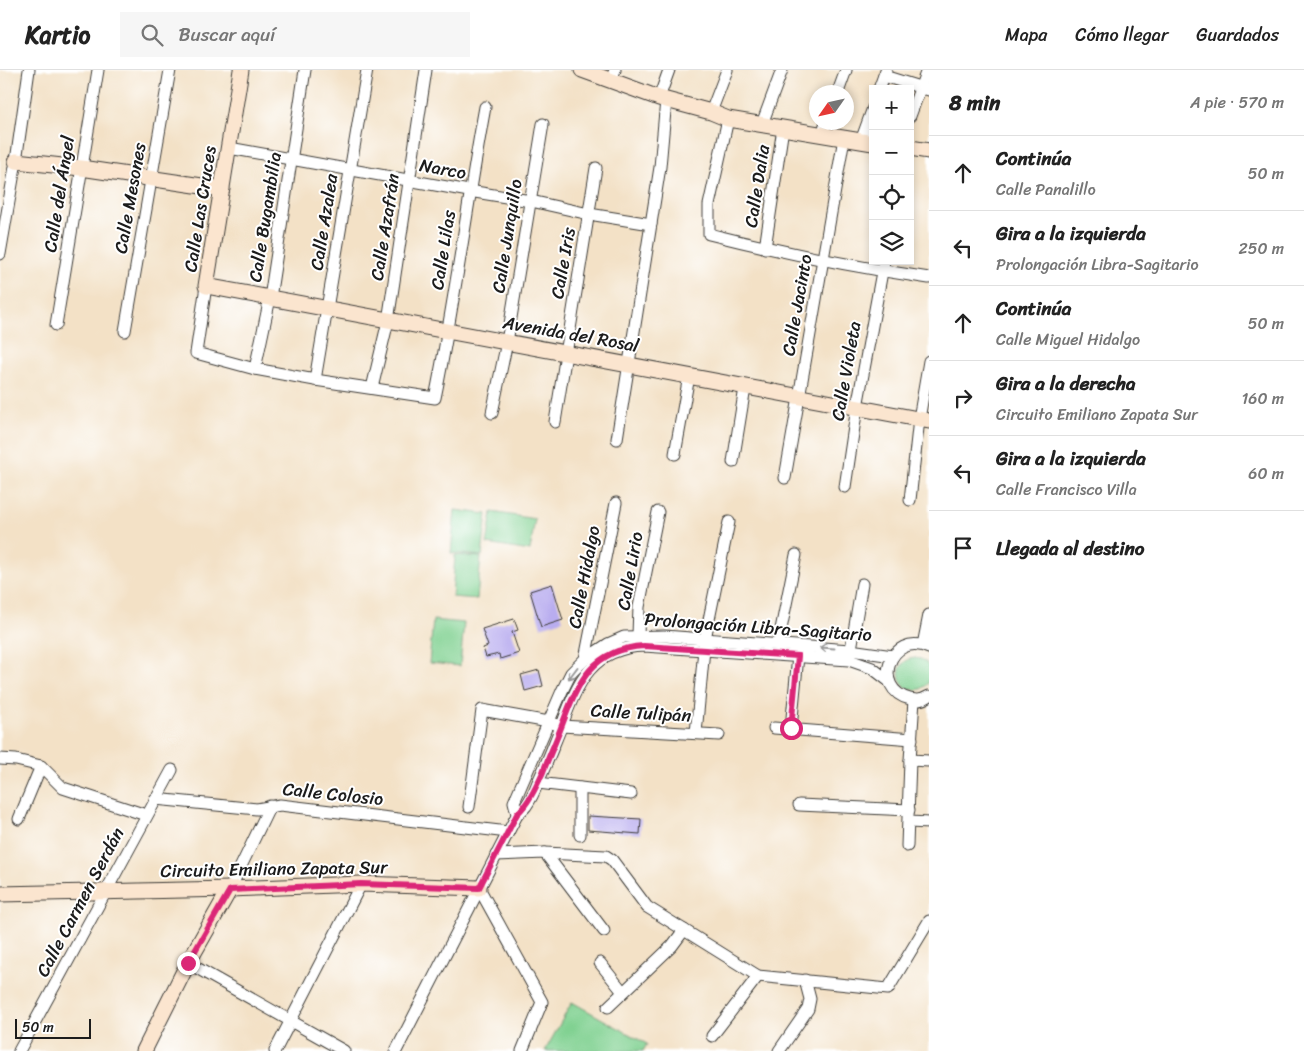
<!DOCTYPE html>
<html lang="es">
<meta charset="utf-8">
<style>
body{margin:0;font-family:Sriracha,sans-serif;background:#f6f6f6;color:#222}
.controls{position:absolute;right:15px;top:15px;display:grid;overflow:hidden;border-radius:0px;box-shadow:0 2px 8px #0003}
.controls button{width:45px;height:45px;display:grid;place-items:center;padding:0;border:0;border-bottom:1px solid #e0e0e0;background:#fff;color:#222;font:25px sans-serif}
.compass{position:absolute;left:809px;top:15px;width:45px;height:45px;border-radius:50%;background:#fff;box-shadow:0 2px 8px #0003;rotate:236deg}
.scale{position:absolute;left:15px;bottom:12px;width:76px;box-sizing:border-box;padding-left:5px;border:2px solid #1c1c1c;border-top:0;font-size:14px;line-height:18px;white-space:nowrap;color:#1c1c1c;-webkit-text-stroke:4px #fff;paint-order:stroke}
.stop{position:absolute;width:15px;height:15px;margin:-11px;border:4px solid #db2777;border-radius:50%;background:#fff}
.stop.end{background:#db2777;border-color:#fff;box-shadow:0 1px 5px #0008}
.list{margin:0;padding:0;list-style:none}
h2{display:flex;justify-content:space-between;align-items:center;height:65px;margin:0;padding:0 20px;font-size:21px}
h2 small{font-size:16px;font-weight:400;color:#767676}
.list li{display:grid;grid-template-columns:32px 1fr auto;gap:15px;align-items:center;box-sizing:border-box;height:75px;padding:0 20px;border-top:1px solid #e0e0e0}
.list b{display:block;font-size:19px;white-space:nowrap}
.list p{margin:0;font-size:16px;white-space:nowrap;color:#767676}
.list em{font-size:16px;font-style:normal;color:#767676}
.icon{flex:none;width:28px;height:28px;fill:none;stroke:currentColor;stroke-width:2;stroke-linecap:round;stroke-linejoin:round}
.map{position:relative;flex:none;width:929px;height:981px;overflow:hidden}
header{display:flex;align-items:center;gap:30px;box-sizing:border-box;height:70px;padding:0 25px;background:#fff;border-bottom:1px solid #e0e0e0}
header strong{font-size:24px}
nav{display:flex;gap:28px;margin-inline-start:auto;font-size:18px}
.search{width:350px;height:45px;background:#f6f6f6;display:flex;align-items:center;gap:12px;box-sizing:border-box;padding:0 18px;border-radius:0px;color:#767676;font-size:19px}
main{display:flex}
aside{flex:1;background:#fff}
.map>svg:first-child{display:block}
</style>
<header>
<strong>Kartio</strong>
<div class="search"><svg class="icon" aria-label="search" viewBox="0 0 24 24"><circle cx="10" cy="10" r="6"/><path d="M15 15l6 6"/></svg>Buscar aquí</div>
<nav><a>Mapa</a><a>Cómo llegar</a><a>Guardados</a></nav>
</header>
<main>
<div class="map">
<svg width="929" height="981" viewBox="0 0 929 981">
<rect width="100%" height="100%" fill="#fff"/>
<filter id="ink" filterUnits="userSpaceOnUse"><feTurbulence type="fractalNoise" baseFrequency=".02" numOctaves="2"/><feDisplacementMap in="SourceGraphic" scale="10" xChannelSelector="R" yChannelSelector="G"/><feConvolveMatrix kernelMatrix="1 2 1 2 8 2 1 2 1" color-interpolation-filters="sRGB"/></filter>
<filter id="wash" filterUnits="userSpaceOnUse"><feTurbulence type="fractalNoise" baseFrequency=".0096" numOctaves="4" result="noise"/><feDisplacementMap in="SourceGraphic" scale="20" xChannelSelector="R" yChannelSelector="G"/><feGaussianBlur stdDeviation="1.12" result="paint"/><feColorMatrix in="noise" values="0 0 0 0 0 0 0 0 0 0 0 0 0 0 0 0 0 1.4 0 .05"/><feComposite in="paint" operator="in"/></filter>
<g filter="url(#wash)">
<rect width="100%" height="100%" fill="#f3e1c6"/>
<g fill="#81d192" stroke="#4e7657">
<polygon points="455,440 487,444 482,486 451,483"/>
<polygon points="492,442 535,449 530,481 487,474"/>
<polygon points="455,485 481,487 477,529 452,527"/>
<polygon points="433,550 464,553 460,596 429,593"/>
<circle cx="915" cy="604" r="16"/>
<polygon points="572,932 647,974 643,981 545,981"/>
</g>
<g id="blocks">
<g fill="#b9adef">
<polygon points="552,514 563,550 541,557 530,521"/>
<polygon points="514,549 518,560 512,562 519,583 500,589 499,584 486,587 483,578 488,576 482,559"/>
<polygon points="539,600 543,616 525,621 521,605"/>
<polygon points="588,746 641,749 640,764 588,760"/>
</g>
</g>
</g>
<g filter="url(#ink)">
<use href="#blocks" fill-opacity="0" stroke="#3c3a36" stroke-width="1"/>
<g fill="none" stroke-linecap="round" stroke-linejoin="round">
<defs>
<g id="street">
<polyline points="884,6 929,20"/>
<polyline points="611,10 615,0"/>
<polyline points="879,19 886,0"/>
<polyline points="838,22 846,0"/>
<polyline points="659,28 669,0"/>
<polyline points="711,42 727,0"/>
<polyline points="910,46 927,0"/>
<path d="M728 49 709 135V164C781 182 855 197 929 208"/>
<polyline points="762,54 782,0"/>
<polyline points="822,65 826,52"/>
<polyline points="861,71 873,38"/>
<polyline points="229,78 469,121 531,131 589,144 651,154"/>
<polyline points="765,178 783,58"/>
<polyline points="0,184 16,91 29,0"/>
<path d="M206 216 196 283 255 299 315 310 435 328C455 232 467 134 485 37"/>
<polyline points="56,255 98,0"/>
<polyline points="125,261 170,0"/>
<polyline points="255,299 270,228 305,0"/>
<polyline points="315,310 367,0"/>
<polyline points="372,318 388,251 426,0"/>
<polyline points="492,343 507,272 543,54"/>
<polyline points="555,352 596,98"/>
<polyline points="617,369 660,97 666,30"/>
<polyline points="675,384 689,306"/>
<polyline points="733,392 745,318"/>
<polyline points="785,408 844,68"/>
<polyline points="845,417 857,337 884,191"/>
<polyline points="910,430 919,349 929,291"/>
<polyline points="638,565 639,537 658,442"/>
<polyline points="778,574 796,485"/>
<polyline points="923,575 929,545"/>
<path d="M929 578C890 560 870 619 910 629 916 631 923 630 929 626"/>
<polyline points="850,585 862,514"/>
<polyline points="585,589 616,433"/>
<polyline points="774,658 912,669"/>
<polyline points="791,658 798,586"/>
<polyline points="696,663 705,569 729,452"/>
<polyline points="0,689 16,690 41,696 63,718 146,745"/>
<polyline points="910,690 929,691"/>
<polyline points="538,713 631,724"/>
<polyline points="155,729 257,739 280,735 508,762"/>
<polyline points="799,735 909,740"/>
<polyline points="469,737 482,640 549,652 561,656 719,665"/>
<polyline points="517,744 514,732 562,621 571,603 585,589 608,574 624,567 664,566 850,580 893,586"/>
<polyline points="19,749 41,696"/>
<polyline points="909,752 929,753"/>
<polyline points="580,765 580,718"/>
<polyline points="907,776 910,690 914,630"/>
<polyline points="545,783 604,861"/>
<polyline points="496,785 545,783 606,786 612,790 647,837 758,906 888,919 929,851"/>
<polyline points="479,818 542,932 522,981"/>
<polyline points="230,819 270,736"/>
<polyline points="188,893 344,981"/>
<polyline points="600,893 623,922"/>
<polyline points="608,937 672,876 684,860"/>
<polyline points="712,966 758,906"/>
<polyline points="19,981 172,700"/>
<polyline points="275,981 361,814"/>
<path d="M396 981 516 747C518 743 523 740 526 736 531 729 535 720 538 712 547 693 554 674 562 655 578 612 592 578 644 576L849 590 872 598 889 611"/>
<polyline points="779,981 808,939 810,929 805,910"/>
</g>
<g id="secondary">
<polyline points="241,0 206,216 929,351"/>
<polyline points="582,0 659,28 711,42 728,49 873,73"/>
<polyline points="910,78 929,81"/>
<polyline points="16,91 81,98 222,119"/>
<polyline points="0,824 230,819 361,814 479,818"/>
<polyline points="144,981 188,893 230,819"/>
</g>
</defs>
<use href="#street" stroke="#3c3a36" stroke-width="13"/>
<use href="#secondary" stroke="#3c3a36" stroke-width="17"/>
<use href="#street" stroke="#fff" stroke-width="11"/>
<use href="#secondary" stroke="#fbe5cf" stroke-width="15"/>
</g>
<defs><path id="oneway-shaft" d="M-6 0H5M1.5-3L5.5 0L1.5 3" fill="none" stroke-width="1.6" stroke-linecap="round" stroke-linejoin="round" transform="scale(1.25)"/></defs>
<g stroke="#999">
<use href="#oneway-shaft" transform="translate(827 578) rotate(-176)"/>
<use href="#oneway-shaft" transform="translate(573 603) rotate(127)"/>
</g>
</g>
<g fill="none" stroke-linecap="round" stroke-linejoin="round" filter="url(#ink)">
<path stroke="#db2777" stroke-width="6" d="M188 893 230 820 361 814 479 818 517 744C529 733 536 717 543 702 549 686 556 671 562 655 578 612 592 579 644 576L798 586 791 658"/>
</g>
<g text-anchor="middle" stroke-width="4" stroke-linejoin="round" paint-order="stroke">
<g font-size="18" fill="#1c1c1c" stroke="#fff">
<text transform="translate(443 99) rotate(10)" y="6">Narco</text>
<text transform="translate(757 116) rotate(-81)" y="6">Calle Dalia</text>
<text transform="translate(59 124) rotate(-81)" y="6">Calle del Ángel</text>
<text transform="translate(130 128) rotate(-80)" y="6">Calle Mesones</text>
<text transform="translate(200 139) rotate(-81)" y="6">Calle Las Cruces</text>
<text transform="translate(265 147) rotate(-81)" y="6">Calle Bugambilia</text>
<text transform="translate(324 152) rotate(-81)" y="6">Calle Azalea</text>
<text transform="translate(385 157) rotate(-81)" y="6">Calle Azafrán</text>
<text transform="translate(507 166) rotate(-81)" y="6">Calle Junquillo</text>
<text transform="translate(443 180) rotate(-81)" y="6">Calle Lilas</text>
<text transform="translate(563 193) rotate(-80)" y="6">Calle Iris</text>
<text transform="translate(797 235) rotate(-80)" y="6">Calle Jacinto</text>
<text transform="translate(571 264) rotate(10)" y="6">Avenida del Rosal</text>
<text transform="translate(846 301) rotate(-80)" y="6">Calle Violeta</text>
<text transform="translate(630 501) rotate(-80)" y="6">Calle Lirio</text>
<text transform="translate(584 507) rotate(-79)" y="6">Calle Hidalgo</text>
<text transform="translate(758 557) rotate(4)" y="6">Prolongación Libra-Sagitario</text>
<text transform="translate(641 643) rotate(3)" y="6">Calle Tulipán</text>
<text transform="translate(333 724) rotate(6)" y="6">Calle Colosio</text>
<text transform="translate(274 799) rotate(-1)" y="6">Circuito Emiliano Zapata Sur</text>
<text transform="translate(80 832) rotate(-62)" y="6">Calle Carmen Serdán</text>
</g>
</g>
</svg>
<div class="controls">
<button>+</button>
<button>−</button>
<button><svg class="icon" aria-label="locate" viewBox="0 0 24 24"><circle cx="12" cy="12" r="6"/><path d="M12 2v4M12 18v4M2 12h4M18 12h4"/></svg></button>
<button><svg class="icon" aria-label="layers" viewBox="0 0 24 24"><path d="M12 4l9 5-9 5-9-5zM3 14l9 5 9-5"/></svg></button>
</div>
<svg class="compass" viewBox="-18 -18 36 36"><path d="M0-13l5 13h-10z" fill="#e53935"/><path d="M0 13l5-13h-10z" fill="#767676"/></svg>
<div class="scale">50 m</div>
<div class="stop" style="left:791px;top:658px"></div>
<div class="stop end" style="left:188px;top:893px"></div>
</div>
<aside>
<h2>8 min<small>A pie · 570 m</small></h2>
<ul class="list">
<li><svg class="icon" aria-label="ahead" viewBox="0 0 24 24"><path d="M12 20V5M6 11l6-6 6 6"/></svg><div><b>Continúa</b><p>Calle Panalillo</p></div><em>50 m</em></li>
<li><svg class="icon" aria-label="left" viewBox="0 0 24 24"><path d="M17 20v-9H6M10 6l-5 5 5 5"/></svg><div><b>Gira a la izquierda</b><p>Prolongación Libra-Sagitario</p></div><em>250 m</em></li>
<li><svg class="icon" aria-label="ahead" viewBox="0 0 24 24"><path d="M12 20V5M6 11l6-6 6 6"/></svg><div><b>Continúa</b><p>Calle Miguel Hidalgo</p></div><em>50 m</em></li>
<li><svg class="icon" aria-label="right" viewBox="0 0 24 24"><path d="M7 20v-9h11M14 6l5 5-5 5"/></svg><div><b>Gira a la derecha</b><p>Circuito Emiliano Zapata Sur</p></div><em>160 m</em></li>
<li><svg class="icon" aria-label="left" viewBox="0 0 24 24"><path d="M17 20v-9H6M10 6l-5 5 5 5"/></svg><div><b>Gira a la izquierda</b><p>Calle Francisco Villa</p></div><em>60 m</em></li>
<li><svg class="icon" aria-label="arrive" viewBox="0 0 24 24"><path d="M6 21V4h12l-3 4 3 4H6"/></svg><div><b>Llegada al destino</b></div></li>
</ul>
</aside>
</main>
